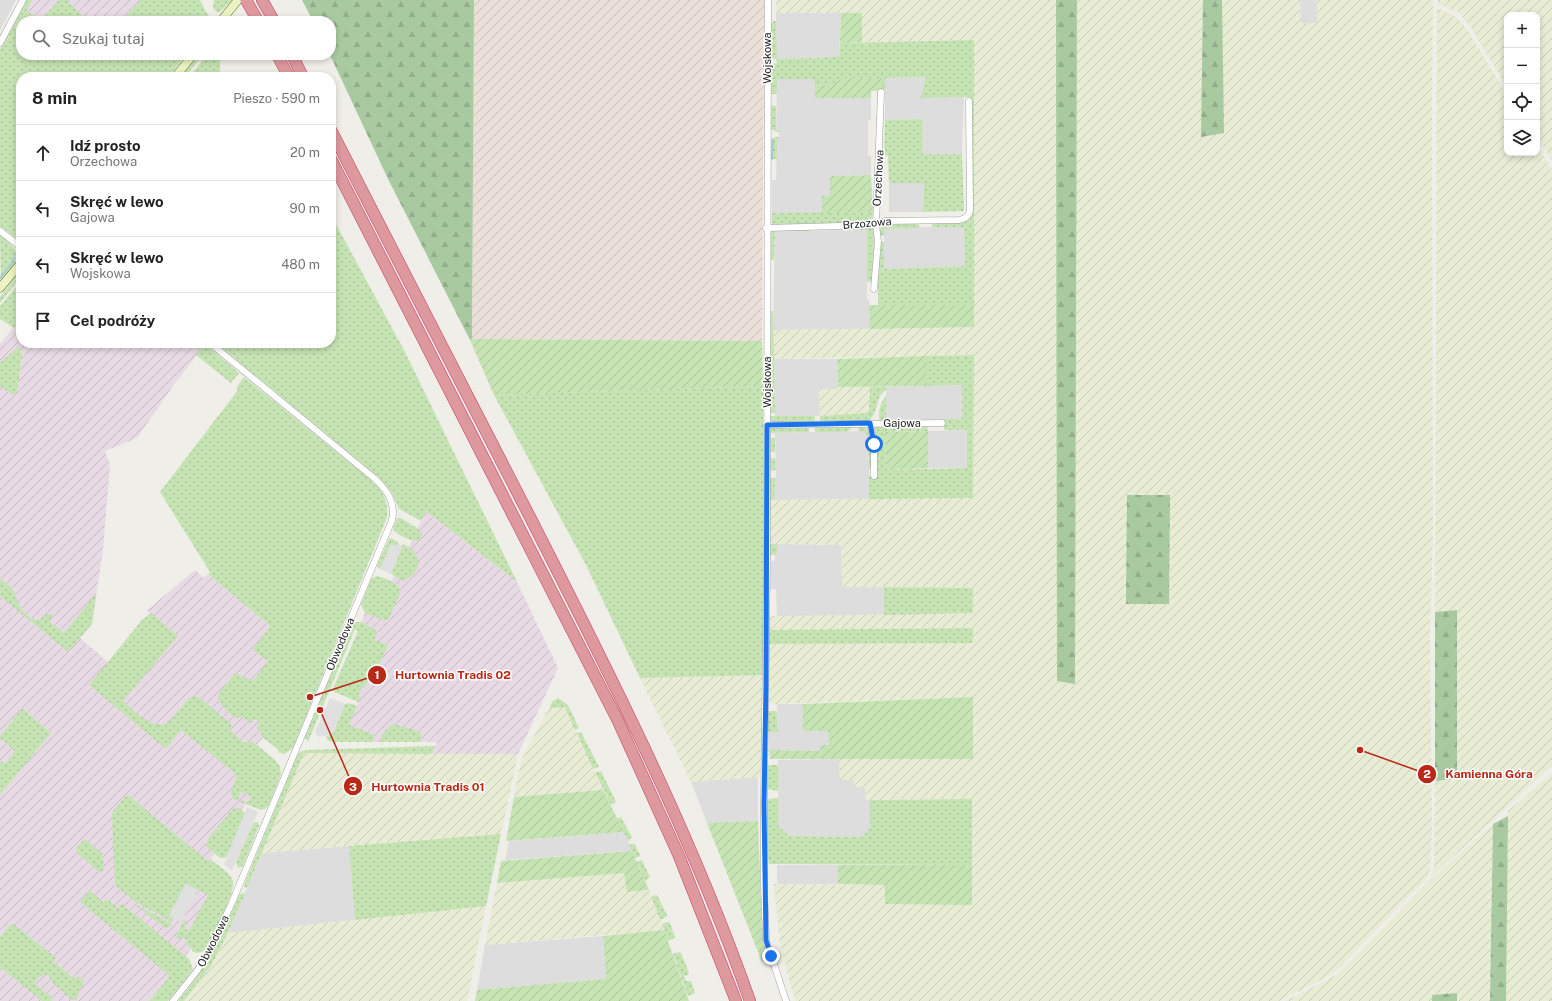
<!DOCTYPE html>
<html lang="pl">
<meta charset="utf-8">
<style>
body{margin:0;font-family:"Public Sans",sans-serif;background:#f2f2f2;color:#222}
.controls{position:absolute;right:12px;top:12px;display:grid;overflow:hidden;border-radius:8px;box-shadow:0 2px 6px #0003}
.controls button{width:36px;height:36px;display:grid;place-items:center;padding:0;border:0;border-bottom:1px solid #e0e0e0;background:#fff;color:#222;font:20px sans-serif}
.stop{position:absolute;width:12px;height:12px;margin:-9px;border:3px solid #1a73e8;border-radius:50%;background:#fff}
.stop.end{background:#1a73e8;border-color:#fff;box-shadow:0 1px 4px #0008}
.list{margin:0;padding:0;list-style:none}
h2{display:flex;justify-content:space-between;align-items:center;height:52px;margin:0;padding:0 16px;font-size:17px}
h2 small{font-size:13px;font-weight:400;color:#767676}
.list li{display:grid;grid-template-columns:26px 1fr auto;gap:12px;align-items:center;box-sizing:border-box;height:56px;padding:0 16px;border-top:1px solid #e0e0e0}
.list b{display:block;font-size:15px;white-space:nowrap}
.list p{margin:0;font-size:13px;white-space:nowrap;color:#767676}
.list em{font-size:13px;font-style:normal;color:#767676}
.icon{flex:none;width:22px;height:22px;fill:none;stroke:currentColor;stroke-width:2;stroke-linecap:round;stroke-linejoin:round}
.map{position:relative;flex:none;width:1552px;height:1001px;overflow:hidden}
.search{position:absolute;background:#fff;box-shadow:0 2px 6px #0003;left:16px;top:16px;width:320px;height:44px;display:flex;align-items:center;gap:10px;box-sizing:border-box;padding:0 14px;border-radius:16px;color:#767676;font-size:15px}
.panel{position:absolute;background:#fff;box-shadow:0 2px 6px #0003;left:16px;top:72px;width:320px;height:276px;border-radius:16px}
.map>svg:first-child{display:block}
</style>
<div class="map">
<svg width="1552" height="1001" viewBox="0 0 1552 1001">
<defs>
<pattern id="industrial-furrows" width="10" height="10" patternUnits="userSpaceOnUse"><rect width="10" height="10" fill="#e8dae4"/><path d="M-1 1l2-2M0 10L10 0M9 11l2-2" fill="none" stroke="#c7bbc3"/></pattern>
<pattern id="military-furrows" width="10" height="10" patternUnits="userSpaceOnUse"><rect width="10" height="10" fill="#ebe0d9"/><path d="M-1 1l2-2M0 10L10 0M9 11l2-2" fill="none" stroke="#c9c0ba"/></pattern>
<pattern id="farmland-furrows" width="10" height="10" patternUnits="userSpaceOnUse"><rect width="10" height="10" fill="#e8ecd5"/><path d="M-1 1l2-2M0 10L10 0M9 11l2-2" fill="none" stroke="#c7cab7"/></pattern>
<pattern id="grass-dots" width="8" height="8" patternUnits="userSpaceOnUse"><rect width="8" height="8" fill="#c6e3b4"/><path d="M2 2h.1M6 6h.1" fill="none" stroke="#aac29a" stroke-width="1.8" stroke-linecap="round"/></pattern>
<pattern id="forest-firs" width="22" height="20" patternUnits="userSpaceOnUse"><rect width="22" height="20" fill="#a9caa1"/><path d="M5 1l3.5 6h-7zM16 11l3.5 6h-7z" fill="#91ad8a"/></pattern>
<pattern id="garden-furrows" width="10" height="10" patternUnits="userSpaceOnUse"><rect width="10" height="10" fill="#c6e3b4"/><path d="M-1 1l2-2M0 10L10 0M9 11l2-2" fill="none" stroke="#aac29a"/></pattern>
</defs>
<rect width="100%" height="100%" fill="#efeee8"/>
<g fill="#dedddd">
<polygon points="0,0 16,0 0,31"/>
<rect x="1300" y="0" width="17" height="23"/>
<polygon points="776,13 841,13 839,57 776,59"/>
<polygon points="927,77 922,98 964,97 962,154 922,154 922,119 885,120 885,78"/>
<polygon points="777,79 815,79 815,98 871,98 871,120 868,120 868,156 871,156 871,175 830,176 830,196 822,196 822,213 772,213 772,180 776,180 777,139 779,137 779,131 776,131"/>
<polygon points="889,183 924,183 923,212 889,212"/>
<polygon points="929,227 964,227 965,266 884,269 884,229"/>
<polygon points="867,230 867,299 869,299 870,329 773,330 775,231"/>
<polygon points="774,359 837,359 838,389 819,389 820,416 775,417"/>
<polygon points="962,385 962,419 891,420 886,415 886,387"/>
<polygon points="967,430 967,468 928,468 928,431"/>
<polygon points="863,431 869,437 869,499 774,500 774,479 776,477 775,433"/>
<polygon points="777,544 841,545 842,587 884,587 884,615 777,617 776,589 770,589 771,561 775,561 775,555 777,555"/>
<polygon points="777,704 803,704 803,731 828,731 829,745 821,751 769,750 769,732 778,731"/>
<polygon points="839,759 840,780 853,780 865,787 866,799 870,800 870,828 862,837 789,836 778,826 778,760"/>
<polygon points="758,777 758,821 707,823 691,782"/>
<polygon points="624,832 632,851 505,860 509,841"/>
<polygon points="349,846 355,920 228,933 262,853"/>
<rect x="777" y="865" width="61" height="19"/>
<polygon points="603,936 606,979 477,990 485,945"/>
</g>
<g fill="url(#industrial-furrows)">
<polygon points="32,0 141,0 121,21 45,21 26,12"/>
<polygon points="21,318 21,343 190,343 200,351 173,386 137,438 105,451 110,465 103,549 92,624 80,638 108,662 142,620 151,614 147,610 195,570 204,578 208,574 315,664 279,750 263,738 257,745 275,760 254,789 247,805 245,804 240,814 209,862 221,872 197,939 188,953 171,976 149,1001 0,1001 0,795 51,733 22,708 0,736 0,344"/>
<polygon points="426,511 517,582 558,668 518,754 432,754 437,742 341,742 360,697 341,689 361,623 365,613 379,607"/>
<polygon points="0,738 15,751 5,765 0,761"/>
</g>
<polygon fill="url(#military-furrows)" points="474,0 764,0 762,341 472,339"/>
<g fill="url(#farmland-furrows)">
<polygon points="776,0 1300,0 1301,23 1317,23 1317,0 1433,0 1432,99 1433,535 1430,634 1432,833 1430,869 1426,880 1395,910 1341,967 1329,976 1279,1001 795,1001 780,945 774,884 885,885 885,904 972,799 866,800 865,787 854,787 853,780 840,780 839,759 972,759 973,697 769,704 769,644 972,643 973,628 770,630 770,616 972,613 973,588 842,587 841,545 769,544 768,500 973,498 974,355 774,359 773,330 974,327 974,40 862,42 862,13 776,13"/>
<polygon points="1438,0 1552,0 1552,161 1537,136 1537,15 1507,15 1507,87 1470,26 1459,13 1438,4"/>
<polygon points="1437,9 1440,9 1456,17 1468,31 1507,95 1507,153 1537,153 1537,145 1552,170 1552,766 1431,877 1434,866 1435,781 1457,779 1457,610 1435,612"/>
<polygon points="838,387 870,387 870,413 820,416 819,389 837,389"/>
<polygon points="763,675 762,777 691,782 640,678"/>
<polygon points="565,707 603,790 514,797 518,773 524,754 549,708"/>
<polygon points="304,753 518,754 501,834 262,853"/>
<polygon points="1552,773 1552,1001 1506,1001 1508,811"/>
<polygon points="1493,824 1490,1001 1457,1001 1457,994 1432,995 1432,1001 1285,1001 1338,974 1429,881"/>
<polygon points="624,873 627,892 649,890 664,930 485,945 497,883"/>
<polygon points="486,906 467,1001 184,1001 211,966 228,933"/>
</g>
<g fill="url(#grass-dots)" fill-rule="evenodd">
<polygon points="27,0 32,0 26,12 42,18 59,0 70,0 68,2 88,21 21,21 21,55 186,55 168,77 21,77 21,242 0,226 0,50"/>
<polygon points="141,0 200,0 211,21 121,21"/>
<polygon points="214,0 232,0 219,13 217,12 213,8"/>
<polygon points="774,21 776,21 777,59 839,57 840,43 974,40 974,305 878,305 878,269 880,244 881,242 884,242 884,269 965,266 964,227 932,227 932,222 964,221 972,214 970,97 921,98 926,77 886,78 885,79 843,78 831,85 815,86 814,79 777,79 777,94 770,94 769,65 777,63 776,59 769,58 770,25"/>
<polygon points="198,55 203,55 185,77 180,77"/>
<polygon points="207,55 220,55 220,77 189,77"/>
<polygon points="769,105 776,106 776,131 779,131 779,133 771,129"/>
<polygon points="922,119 922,154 962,154 964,211 923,212 924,183 889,183 888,156 884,155 885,120"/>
<polygon points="775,137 779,137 777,139 777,159 772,159 770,157 771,139"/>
<polygon points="873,212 871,221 868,223 774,226 772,225 772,213"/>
<polygon points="331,215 405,352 517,582 426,511 421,521 399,509 392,493 377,476 216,343 331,343"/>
<polygon points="917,223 919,225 920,228 884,229 884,236 881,235 879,229 886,224"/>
<polygon points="868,227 873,229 874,232 873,282 867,282 867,230 847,230 849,229"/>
<polygon points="809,229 809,231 775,231 774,260 770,260 770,230"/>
<path d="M0 235C26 255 18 260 1 282Z"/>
<polygon points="21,271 21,277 0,303 0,297"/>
<polygon points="21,281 21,318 14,328 0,319 0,306"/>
<polygon points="768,311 773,311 775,413 769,413"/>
<polygon points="190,343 204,343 239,373 231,383 196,355 200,351"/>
<path d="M17 347 20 349 22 355 17 393 13 395 0 386V363C6 356 11 355 17 347Z"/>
<polygon points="974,355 973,498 869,499 869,476 875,476 877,451 875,426 927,425 928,431 885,432 886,470 967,468 967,430 944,430 944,419 962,419 962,385 927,386 927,356"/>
<path d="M244 377 377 485C385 496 388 503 387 517L293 748 289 751 284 754 278 752 279 750 261 736 262 732 256 728 260 723 255 719 250 723 243 717 235 718C210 696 216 697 235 673L253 681 268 661 253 650 270 626 208 574 210 572 160 492 238 390 236 388Z"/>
<polygon points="763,386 763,675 640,678 586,565 494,395"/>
<path d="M870 387H886V390C873 398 881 414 867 421L820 422V416L869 413Z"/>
<path d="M886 396V415L891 420 880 421C877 414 881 401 886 396Z"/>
<polygon points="769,416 815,416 815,423 775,423 771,421"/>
<path d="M859 426C875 426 872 455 873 467L869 469V437L863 431H858Z"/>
<polygon points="809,427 809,432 769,433 770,428"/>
<polygon points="815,427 851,427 851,429 846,432 815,432"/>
<rect x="769" y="438" width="6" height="14"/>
<polygon points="768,458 775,458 776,470 768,471"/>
<polygon points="768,478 775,478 774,500 768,500"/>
<path d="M398 518H401L417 528 422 535 421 540C412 543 401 536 394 531L393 526Z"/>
<polygon points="391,538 398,542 398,545 396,546 391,545 380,569 378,568 377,566 389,539"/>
<path d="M403 544C411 546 421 557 418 566 417 572 409 579 403 581L391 574Z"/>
<polygon points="769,544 777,544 777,555 770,555"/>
<path d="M377 576C385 578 397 582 401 591L389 618 385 621 365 613 361 605 371 579Z"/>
<path d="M0 578C4 582 9 585 12 589 19 602 21 615 37 620L44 617 46 614 54 615 49 621 64 633 94 596 96 597 92 624 68 652 0 596Z"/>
<polygon points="884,587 973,588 973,613 884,615"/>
<path d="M151 613 178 636 123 701C135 711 151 730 168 723L189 698 195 696 200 698 231 724V731L243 742H253L275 760 280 766 281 774 269 805 265 809 261 810 233 799 231 792 237 775 181 730 166 749 89 685 142 620ZM241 792 251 796 248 803 238 799Z"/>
<polygon points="354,622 362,622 378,632 374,640 388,645 373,678 362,688 358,696 361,697 358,702 332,691 358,631 355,629 308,742 305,737 350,627"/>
<polygon points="973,628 973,643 769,644 770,630"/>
<polygon points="558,698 568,705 579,728 575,730 565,707 549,708 552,702"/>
<path d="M349 703 357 706 349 725 374 735 373 742H333C329 742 327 740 326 736L333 734 345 704Z"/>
<polygon points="22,708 51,733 0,795 0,761 5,764 15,751 0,738 0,736"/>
<polygon points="770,711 777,711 778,732 768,732 768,712"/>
<polygon points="393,724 418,731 421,733 421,742 380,742 383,733"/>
<polygon points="581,732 599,767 593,769 577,733"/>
<polygon points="435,746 432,754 304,753 247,888 244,887 244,885 297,756 300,752 306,750"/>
<polygon points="768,765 778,765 778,791 767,789"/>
<polygon points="601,771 616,802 611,805 595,772"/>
<path d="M128 795 209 862 210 859C217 865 230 872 233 881 236 891 212 937 207 949 203 952 198 954 193 952L191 948 185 943 187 940 182 937 180 940 176 936 184 920 187 923 184 928 189 931 208 895 186 884 169 916 173 918 172 922 134 901 115 885 112 813 123 799Z"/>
<polygon points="778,798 778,826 789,836 862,837 870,828 870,800 972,799 972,865 769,864 766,849 766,803 769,799"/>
<polygon points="234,808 239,808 245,813 227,856 225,858 220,858 207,847 206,844 209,837"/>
<polygon points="621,817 632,837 628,841 617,819"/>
<polygon points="255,822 258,822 259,826 243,866 238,868 236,862 253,824"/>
<polygon points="501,834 486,906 355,920 349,846"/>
<polygon points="85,839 102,853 104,868 102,872 99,872 76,852 77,847"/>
<polygon points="629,844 635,844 640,855 639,857 635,858"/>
<polygon points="642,860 650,877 645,881 637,862"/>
<polygon points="89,890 103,902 107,899 118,908 122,904 189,959 193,969 191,972 168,1001 149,1001 170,976 80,902"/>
<path d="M242 893 245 894 226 937 211 966 184 1001H178C208 966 221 936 239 895Z"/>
<polygon points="657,895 667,915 666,917 660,920 651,896"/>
<polygon points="133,903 172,924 170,927 166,928 158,923"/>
<polygon points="668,922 670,923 675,937 673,939 668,941 662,924"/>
<polygon points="12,923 56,958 53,962 75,979 78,976 84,981 76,1000 72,1000 53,983 49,976 45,974 39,977 34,983 53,998 51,1001 42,1001 0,967 0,937"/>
<polygon points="679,952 681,953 689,973 688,975 684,976 686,981 691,981 695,993 688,996 673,954"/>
</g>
<g fill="url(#forest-firs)">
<polygon points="302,0 474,0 472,339 470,340 389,181 330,55 331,55 331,21 313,21"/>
<polygon points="1056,0 1077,0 1075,684 1057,681"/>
<polygon points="1203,0 1222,0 1224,133 1201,137"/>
<polygon points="1127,495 1170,495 1169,604 1126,604"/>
<polygon points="1457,610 1457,779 1435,781 1435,612"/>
<polygon points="1508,816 1506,1001 1490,1001 1493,824"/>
<polygon points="1457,993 1457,1001 1432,1001 1432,995"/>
</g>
<g fill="url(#garden-furrows)">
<polygon points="841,13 862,13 862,42 840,43"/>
<polygon points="843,78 885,79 885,90 871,91 871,98 815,98 815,86 831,85"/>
<polygon points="871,175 873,212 822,213 822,196 830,196 830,176"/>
<polygon points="869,305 974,305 974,327 870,329"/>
<polygon points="472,339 762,341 763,386 494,395 470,340"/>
<polygon points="927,356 927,386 838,387 837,359"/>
<polygon points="928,431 928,468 886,470 885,432"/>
<polygon points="973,697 973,759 770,759 769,750 820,751 821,745 829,745 828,731 803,731 803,704"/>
<polygon points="603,790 624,832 506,841 514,797"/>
<polygon points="758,821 762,926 764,944 768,960 762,962 707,823"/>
<polygon points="632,851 649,890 627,892 624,873 497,883 501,861"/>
<polygon points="838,865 972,865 972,905 885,904 885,885 838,884"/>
<polygon points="664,930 689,1001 475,1001 477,990 606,979 603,936"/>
</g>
<g fill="#e0e0e0">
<polygon points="398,543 402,546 391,574 380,569 391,544 396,546"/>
<polygon points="330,698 345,704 333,734 318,737 315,732"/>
<polygon points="247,807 258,812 232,871 224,864"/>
<polygon points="186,883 198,890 181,922 169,915"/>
</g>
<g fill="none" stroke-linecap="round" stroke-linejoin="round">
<g stroke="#adc9d8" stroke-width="2">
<polyline points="772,159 773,140"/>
<polyline points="0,278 11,264 14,258"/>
</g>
<defs>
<g id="street">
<polyline points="768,0 767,558 764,805 764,884 766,940 786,1001"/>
<polyline points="0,43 23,0"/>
<path d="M766 228 876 225 885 221 959 220C965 219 970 216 970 209L969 101"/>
<polyline points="0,231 21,247"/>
<polyline points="874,289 878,241 876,225 881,92"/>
<polyline points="870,423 874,444 874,476"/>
<polyline points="767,425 942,423"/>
<path d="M173 1001 197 971 206 957 231 905 392 520C396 502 387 490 374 478L210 343"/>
</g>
<g id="secondary">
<polyline points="221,21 238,0"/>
<polyline points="175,77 193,55"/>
<polyline points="0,288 21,263"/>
</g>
<g id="highway">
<polyline points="246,0 258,21"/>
<polyline points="262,0 274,21"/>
<polyline points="277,55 289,77"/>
<polyline points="292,55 303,77"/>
<path d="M331 130C398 260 464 389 531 519 611 676 691 834 750 1001"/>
<polyline points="331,159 618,721 679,856 736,1001"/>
</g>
</defs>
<use href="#street" stroke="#a1a1a1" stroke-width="7"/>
<use href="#secondary" stroke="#586c12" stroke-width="9"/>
<use href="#highway" stroke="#c73b5c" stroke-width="12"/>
<use href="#street" stroke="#fff" stroke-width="6"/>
<use href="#secondary" stroke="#ebf3c2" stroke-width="8"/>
<use href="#highway" stroke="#dd999e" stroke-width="11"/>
</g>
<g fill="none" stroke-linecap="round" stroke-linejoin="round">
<polyline stroke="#1a73e8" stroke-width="5" points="771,956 766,940 764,805 766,685 767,425 870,423 874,444"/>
</g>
<g text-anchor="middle" stroke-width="3" stroke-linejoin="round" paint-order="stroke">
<g font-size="11" fill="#202020" stroke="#fff">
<text transform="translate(767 58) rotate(-90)" y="4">Wojskowa</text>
<text transform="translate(878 178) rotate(-87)" y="4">Orzechowa</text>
<text transform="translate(867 223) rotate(-5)" y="4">Brzozowa</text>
<text transform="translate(767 382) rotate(-90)" y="4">Wojskowa</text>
<text x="902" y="427">Gajowa</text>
<text transform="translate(340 644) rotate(-67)" y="4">Obwodowa</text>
<text transform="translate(213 941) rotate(-63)" y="4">Obwodowa</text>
</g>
</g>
<path fill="none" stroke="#b82918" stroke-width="1.5" d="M310 697L377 675M1360 750L1427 774M320 710L353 786"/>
<g fill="#b82918" stroke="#fff" stroke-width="1.5">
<circle cx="310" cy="697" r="4"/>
<circle cx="1360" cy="750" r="4"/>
<circle cx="320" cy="710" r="4"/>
<circle cx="377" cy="675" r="10"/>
<circle cx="1427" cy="774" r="10"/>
<circle cx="353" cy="786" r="10"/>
</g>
<g font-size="12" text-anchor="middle" font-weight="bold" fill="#fff">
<text x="377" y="679">1</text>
<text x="1427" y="778">2</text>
<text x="353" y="791">3</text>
</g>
<g font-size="12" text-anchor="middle" font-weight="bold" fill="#b82918" stroke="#fff" stroke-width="3" stroke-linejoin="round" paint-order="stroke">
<text x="453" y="679">Hurtownia Tradis 02</text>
<text x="1489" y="778">Kamienna Góra</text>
<text x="428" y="791">Hurtownia Tradis 01</text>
</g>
</svg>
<div class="controls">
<button>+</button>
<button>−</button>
<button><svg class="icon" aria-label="locate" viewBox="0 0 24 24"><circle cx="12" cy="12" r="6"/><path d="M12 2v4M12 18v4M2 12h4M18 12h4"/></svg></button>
<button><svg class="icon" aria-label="layers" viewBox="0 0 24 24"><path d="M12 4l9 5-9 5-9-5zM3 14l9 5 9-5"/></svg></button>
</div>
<div class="stop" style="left:874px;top:444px"></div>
<div class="stop end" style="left:771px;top:956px"></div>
<div class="search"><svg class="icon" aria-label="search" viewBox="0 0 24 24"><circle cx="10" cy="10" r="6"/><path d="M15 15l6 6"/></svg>Szukaj tutaj</div>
<section class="panel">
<h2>8 min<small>Pieszo · 590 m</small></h2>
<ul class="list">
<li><svg class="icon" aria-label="ahead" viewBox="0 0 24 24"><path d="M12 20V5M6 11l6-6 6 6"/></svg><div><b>Idź prosto</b><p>Orzechowa</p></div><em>20 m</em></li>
<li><svg class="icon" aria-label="left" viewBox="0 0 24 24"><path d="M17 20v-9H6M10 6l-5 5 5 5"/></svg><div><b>Skręć w lewo</b><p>Gajowa</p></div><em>90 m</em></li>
<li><svg class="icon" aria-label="left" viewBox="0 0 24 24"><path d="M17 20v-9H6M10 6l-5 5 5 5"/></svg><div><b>Skręć w lewo</b><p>Wojskowa</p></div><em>480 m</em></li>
<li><svg class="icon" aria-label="arrive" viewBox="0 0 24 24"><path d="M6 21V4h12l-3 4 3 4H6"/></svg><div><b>Cel podróży</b></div></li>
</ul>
</section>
</div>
